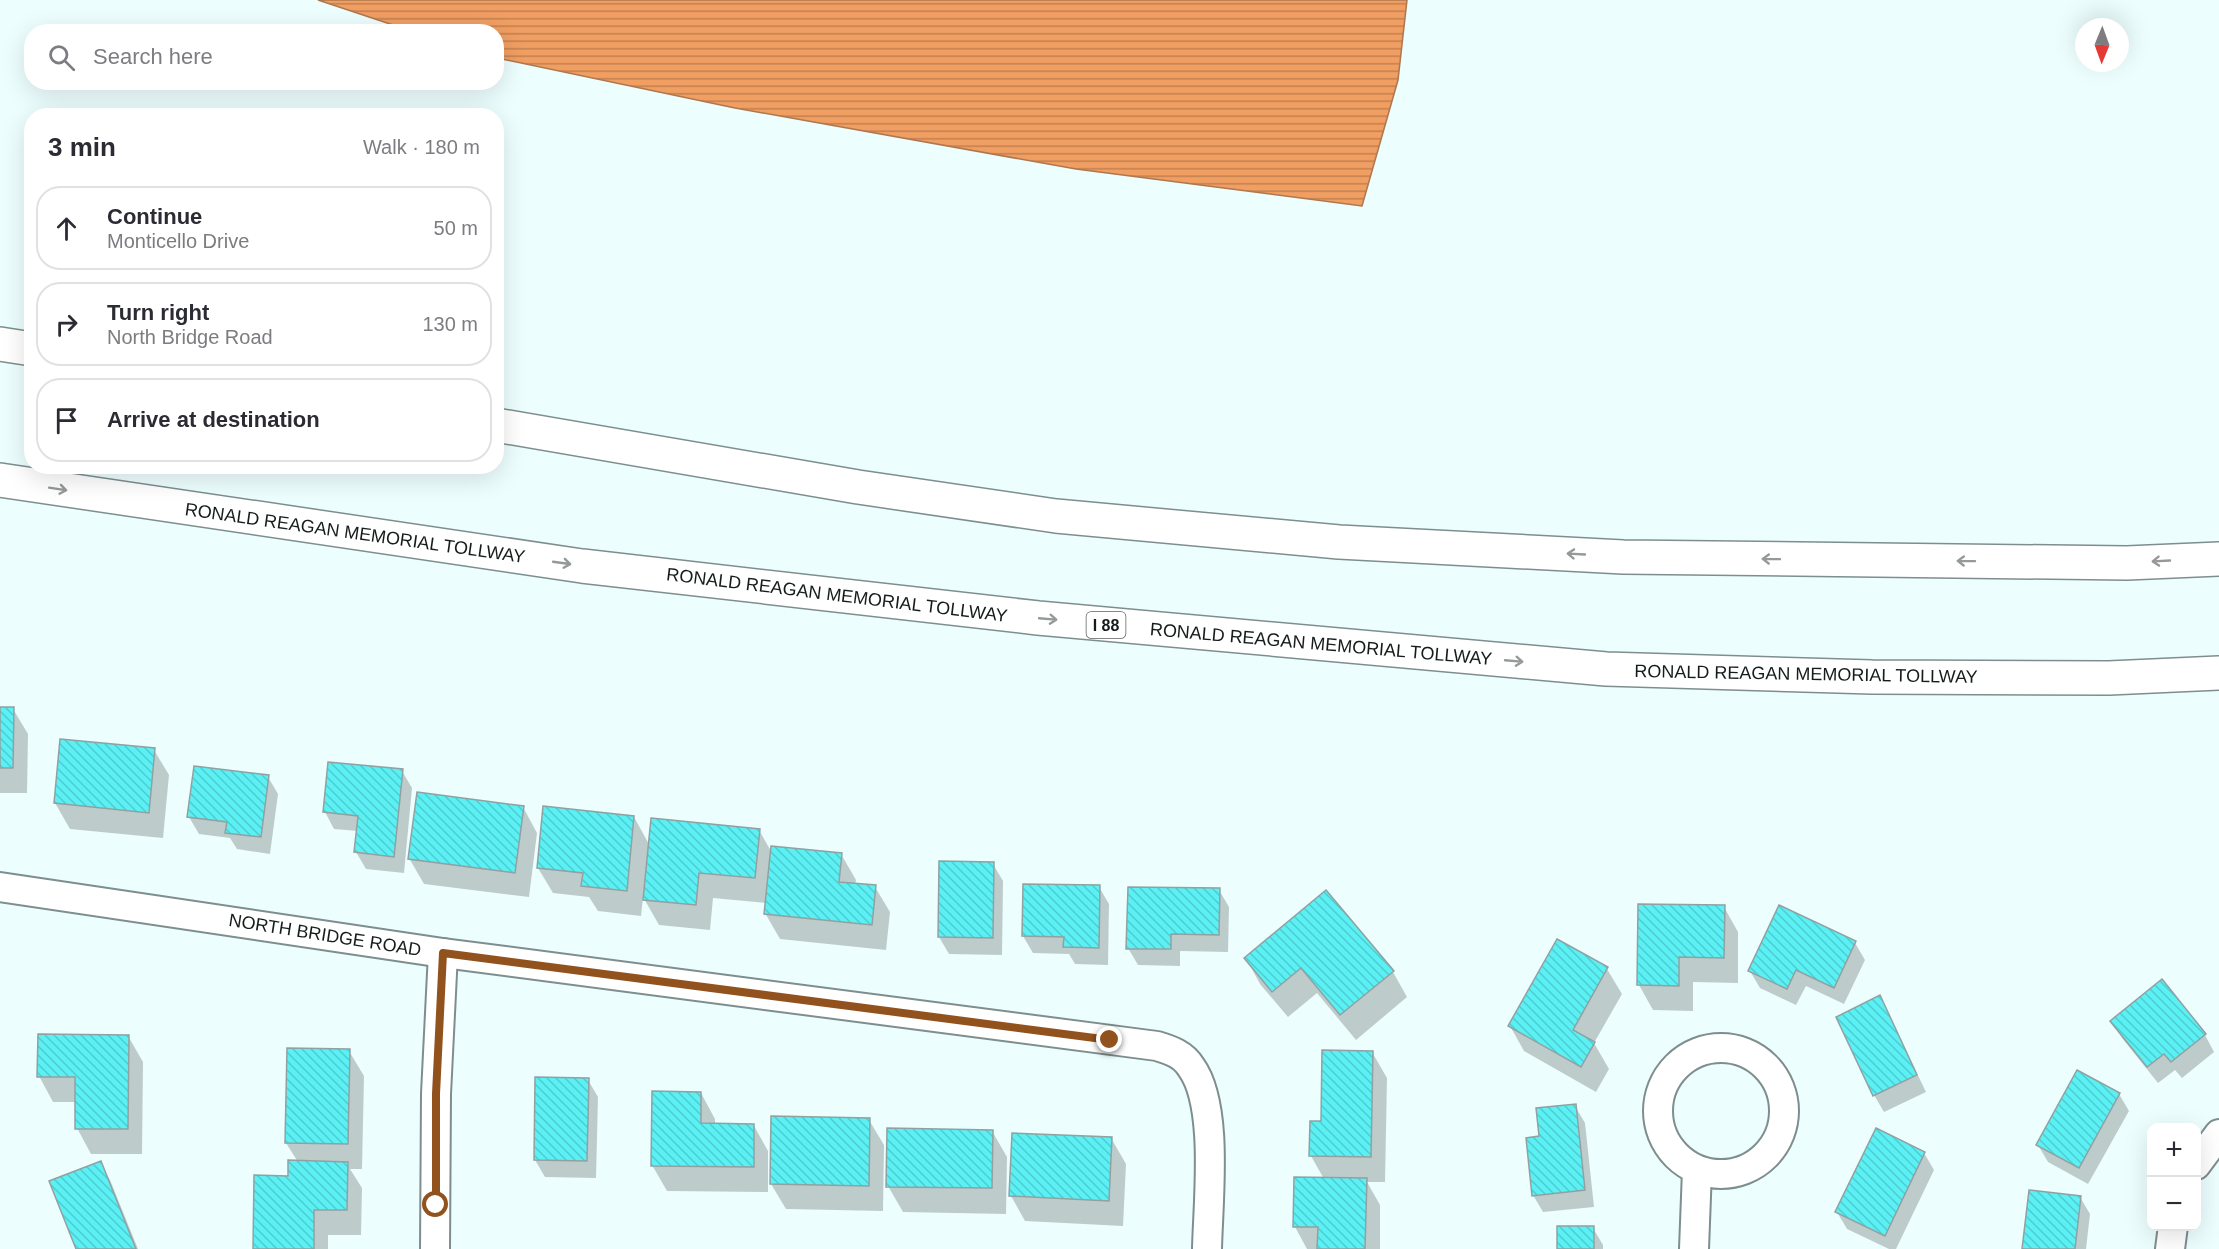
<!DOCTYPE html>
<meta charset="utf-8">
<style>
body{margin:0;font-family:Helvetica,sans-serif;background:#f7f7f7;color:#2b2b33}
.controls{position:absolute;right:18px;bottom:18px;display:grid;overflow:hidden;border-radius:12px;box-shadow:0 6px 24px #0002}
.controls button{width:54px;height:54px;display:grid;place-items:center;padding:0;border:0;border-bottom:2px solid #e1e1e2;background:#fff;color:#2b2b33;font:30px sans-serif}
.compass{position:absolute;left:2075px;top:18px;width:54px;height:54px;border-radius:50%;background:#fff;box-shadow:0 6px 24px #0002;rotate:181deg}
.stop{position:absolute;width:18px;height:18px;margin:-14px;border:4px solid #92521d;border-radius:50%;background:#fff}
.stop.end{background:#92521d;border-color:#fff;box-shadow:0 2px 6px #0008}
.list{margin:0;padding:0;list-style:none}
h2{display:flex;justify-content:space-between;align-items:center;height:78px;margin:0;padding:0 24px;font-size:26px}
h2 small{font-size:20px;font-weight:400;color:#7c7c81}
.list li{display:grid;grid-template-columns:39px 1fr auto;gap:18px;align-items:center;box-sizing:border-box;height:84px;margin:0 12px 12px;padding:0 12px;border:2px solid #e1e1e2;border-radius:24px}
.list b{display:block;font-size:22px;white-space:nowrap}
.list p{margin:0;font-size:20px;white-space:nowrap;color:#7c7c81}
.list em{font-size:20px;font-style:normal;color:#7c7c81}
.icon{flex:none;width:33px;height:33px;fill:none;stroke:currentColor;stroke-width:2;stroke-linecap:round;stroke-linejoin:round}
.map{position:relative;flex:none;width:2219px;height:1249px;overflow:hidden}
.search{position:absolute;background:#fff;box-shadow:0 6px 24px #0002;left:24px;top:24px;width:480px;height:66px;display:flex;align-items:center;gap:15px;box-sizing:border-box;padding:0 21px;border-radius:24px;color:#7c7c81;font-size:22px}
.panel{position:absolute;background:#fff;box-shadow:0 6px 24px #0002;left:24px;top:108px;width:480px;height:366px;border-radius:24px}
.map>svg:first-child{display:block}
</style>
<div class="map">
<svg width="2219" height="1249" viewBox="0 0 2219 1249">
<defs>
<pattern id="water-rules" width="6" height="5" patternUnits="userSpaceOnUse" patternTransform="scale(1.5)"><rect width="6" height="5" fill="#f19e62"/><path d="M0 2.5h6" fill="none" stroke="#c28050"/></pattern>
<pattern id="building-back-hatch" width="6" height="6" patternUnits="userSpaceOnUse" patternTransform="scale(1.5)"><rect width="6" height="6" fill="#5bf0f4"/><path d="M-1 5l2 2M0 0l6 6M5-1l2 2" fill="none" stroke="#4ecdd1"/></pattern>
</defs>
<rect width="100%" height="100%" fill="#edfefe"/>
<polygon fill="url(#water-rules)" stroke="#af774d" stroke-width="1.5" points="318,0 1407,0 1398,80 1362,206 1076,169 735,108 497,58 496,32 411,31"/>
<g fill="#0003">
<polygon points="0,709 13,709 28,734 27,793 0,793"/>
<polygon points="154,750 169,775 163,838 70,829 55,803"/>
<polygon points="402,771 412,788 404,873 366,869 356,852 358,831 334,829 325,812"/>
<polygon points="268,777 278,794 270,854 237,849 230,838 199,834 189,817"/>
<polygon points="523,807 537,833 529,897 424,884 409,858"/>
<polygon points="634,817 650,846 759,830 772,853 841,854 856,880 855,885 875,887 890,912 886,950 780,939 765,913 766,903 713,898 710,930 659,925 643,897 641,916 598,911 589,897 553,893 538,868"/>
<polygon points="993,864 1003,881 1002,955 949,954 939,937"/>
<polygon points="1099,887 1109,904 1108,965 1075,964 1069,954 1033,953 1023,936"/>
<polygon points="1219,890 1229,907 1228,952 1180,951 1180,966 1138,965 1128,948"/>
<polygon points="1724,907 1738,932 1738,983 1693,982 1693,1011 1653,1010 1639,985"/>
<polygon points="1855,943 1865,960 1844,1004 1806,986 1796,1005 1760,988 1750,971"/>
<polygon points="1246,958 1393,972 1407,997 1356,1040 1317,993 1288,1017 1260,984"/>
<polygon points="1607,969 1622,994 1594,1043 1609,1069 1596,1092 1524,1051 1510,1026"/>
<polygon points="1880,997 1926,1092 1884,1112 1874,1095"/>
<polygon points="2112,1021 2205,1035 2214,1052 2182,1078 2175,1070 2158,1083 2122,1038"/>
<polygon points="128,1036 143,1062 142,1154 91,1154 77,1128 77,1102 53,1102 39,1076"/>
<polygon points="349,1051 364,1076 362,1169 350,1169 362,1188 361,1235 328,1235 328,1249 254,1249 298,1162 286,1143"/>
<polygon points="1372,1052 1387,1078 1385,1182 1367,1182 1380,1205 1380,1249 1307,1249 1295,1227 1324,1179 1311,1156 1322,1123"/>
<polygon points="588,1080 598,1097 596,1178 545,1177 535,1160"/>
<polygon points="701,1093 715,1119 715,1125 754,1126 768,1151 768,1192 667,1191 652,1165"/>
<polygon points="2119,1094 2129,1111 2088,1184 2048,1162 2038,1145"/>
<polygon points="1575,1106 1585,1123 1594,1207 1543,1212 1533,1195 1541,1138"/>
<polygon points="869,1120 884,1145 883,1211 786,1209 771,1184"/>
<polygon points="992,1131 1007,1157 1006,1214 903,1212 888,1186"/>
<polygon points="1111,1138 1126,1164 1123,1226 1025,1221 1011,1196"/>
<polygon points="1924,1153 1934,1170 1896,1249 1889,1249 1847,1229 1837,1212"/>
<polygon points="100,1163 110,1180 138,1249 78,1249"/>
<polygon points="2080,1197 2090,1214 2086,1249 2024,1249"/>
<polygon points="1593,1228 1603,1245 1603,1249 1558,1249"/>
</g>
<g fill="url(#building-back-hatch)" stroke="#91a1a1" stroke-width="1.5">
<polygon points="0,707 14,707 13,768 0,768"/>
<polygon points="60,739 155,748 149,813 54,803"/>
<polygon points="328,762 403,769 394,857 354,852 358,816 323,812"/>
<polygon points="194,766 269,775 261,837 225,833 227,822 187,817"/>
<polygon points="417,792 524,806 515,873 408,859"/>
<polygon points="543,806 634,816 627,891 581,886 583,873 537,868"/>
<polygon points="651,818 760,829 755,878 699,873 696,905 643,900"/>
<polygon points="771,846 842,853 839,882 876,885 872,925 764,914"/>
<polygon points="939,861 994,862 993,938 938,937"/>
<polygon points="1023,884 1100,885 1099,948 1063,947 1064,937 1022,936"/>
<polygon points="1128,887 1220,888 1219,935 1171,934 1171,949 1126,949"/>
<polygon points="1326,890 1394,971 1340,1015 1301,968 1272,992 1244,958"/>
<polygon points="1638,904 1725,905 1724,958 1679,957 1679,986 1637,985"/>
<polygon points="1779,905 1856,941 1834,988 1796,970 1787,989 1748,971"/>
<polygon points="1557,939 1608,967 1573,1030 1595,1042 1581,1067 1508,1026"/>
<polygon points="2162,979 2206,1034 2171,1062 2164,1054 2147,1067 2110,1021"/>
<polygon points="1880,995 1917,1075 1873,1096 1836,1017"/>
<polygon points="38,1034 129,1035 128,1129 75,1129 75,1077 37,1077"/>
<polygon points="287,1048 350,1049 348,1144 285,1143"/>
<polygon points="1322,1050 1373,1051 1371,1157 1309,1156 1310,1121 1321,1121"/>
<polygon points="2077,1070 2120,1093 2079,1168 2036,1145"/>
<polygon points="535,1077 589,1078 587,1161 534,1160"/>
<polygon points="652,1091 701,1092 701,1123 754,1124 754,1167 651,1166"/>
<polygon points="1576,1104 1585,1190 1532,1196 1526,1138 1539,1136 1536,1108"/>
<polygon points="771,1116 870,1118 869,1186 770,1184"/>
<polygon points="887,1128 993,1130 992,1188 886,1187"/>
<polygon points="1876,1128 1925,1152 1885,1236 1835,1212"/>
<polygon points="1012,1133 1112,1137 1109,1201 1009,1196"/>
<polygon points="288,1160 348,1162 347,1210 314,1210 314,1249 253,1249 254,1175 288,1176"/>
<polygon points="101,1161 136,1249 76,1249 49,1181"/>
<polygon points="1294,1177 1367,1178 1365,1249 1317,1249 1318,1227 1293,1227"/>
<polygon points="2029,1190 2081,1196 2075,1249 2022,1249"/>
<rect x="1557" y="1226" width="37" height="23"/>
</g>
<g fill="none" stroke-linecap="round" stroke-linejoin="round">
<defs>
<g id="street">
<path d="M0 887 443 953 1157 1046C1170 1050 1183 1054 1191 1067 1219 1105 1208 1201 1207 1249"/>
<circle cx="1721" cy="1111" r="63"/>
<polyline points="2196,1165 2219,1134"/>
<polyline points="435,1249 436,1094 443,953"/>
<polyline points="1694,1249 1697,1170"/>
<polyline points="2170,1249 2173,1226"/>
</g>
<g id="highway">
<polyline points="0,344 32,349"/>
<polyline points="496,425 858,487 1056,516 1339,542 1623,557 2127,563 2219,559"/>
<polyline points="0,480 582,566 1038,618 1606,669 1872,677 2109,678 2219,673"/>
</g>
</defs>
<use href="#street" stroke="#7e8e8e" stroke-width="32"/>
<use href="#highway" stroke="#7e8e8e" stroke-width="36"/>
<use href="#street" stroke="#fff" stroke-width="28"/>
<use href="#highway" stroke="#fff" stroke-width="33"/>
</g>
<defs><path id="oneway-shaft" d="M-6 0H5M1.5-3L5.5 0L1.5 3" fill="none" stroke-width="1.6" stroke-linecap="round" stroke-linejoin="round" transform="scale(1.5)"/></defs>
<g stroke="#969999">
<use href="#oneway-shaft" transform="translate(58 489) rotate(9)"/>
<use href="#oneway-shaft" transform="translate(1576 554) rotate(-177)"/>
<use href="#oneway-shaft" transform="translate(1771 559) rotate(-179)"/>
<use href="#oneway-shaft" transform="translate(1966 561) rotate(-179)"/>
<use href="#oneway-shaft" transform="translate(2161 561) rotate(177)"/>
<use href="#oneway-shaft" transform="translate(562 563) rotate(8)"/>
<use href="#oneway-shaft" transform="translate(1048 619) rotate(5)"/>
<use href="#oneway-shaft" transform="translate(1514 661) rotate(5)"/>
</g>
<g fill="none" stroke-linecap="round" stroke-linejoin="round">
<polyline stroke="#92521d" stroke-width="8" points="436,1205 436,1094 443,953 1110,1040"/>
</g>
<g text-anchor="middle" stroke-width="4.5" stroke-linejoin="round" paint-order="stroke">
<rect fill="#fff" stroke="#5c6060" stroke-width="1.5" x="1086.5" y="612" width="39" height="26" rx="4.5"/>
<g font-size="16" font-weight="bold" fill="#161c1c">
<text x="1106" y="631">I 88</text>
</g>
<g font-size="18" fill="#161c1c" stroke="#fff">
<text transform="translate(355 533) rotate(8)" y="6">RONALD REAGAN MEMORIAL TOLLWAY</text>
<text transform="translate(837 595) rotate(7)" y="6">RONALD REAGAN MEMORIAL TOLLWAY</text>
<text transform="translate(1321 644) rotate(5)" y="6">RONALD REAGAN MEMORIAL TOLLWAY</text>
<text transform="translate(1806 674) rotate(1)" y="6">RONALD REAGAN MEMORIAL TOLLWAY</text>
<text transform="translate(325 935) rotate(9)" y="6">NORTH BRIDGE ROAD</text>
</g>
</g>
</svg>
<div class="controls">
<button>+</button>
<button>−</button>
</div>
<svg class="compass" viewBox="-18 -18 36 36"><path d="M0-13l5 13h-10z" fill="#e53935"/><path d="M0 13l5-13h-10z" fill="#7c7c81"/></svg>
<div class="stop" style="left:436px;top:1205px"></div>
<div class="stop end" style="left:1110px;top:1040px"></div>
<div class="search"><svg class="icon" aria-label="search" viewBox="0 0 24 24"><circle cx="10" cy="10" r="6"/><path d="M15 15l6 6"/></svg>Search here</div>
<section class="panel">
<h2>3 min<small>Walk · 180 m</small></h2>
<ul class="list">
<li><svg class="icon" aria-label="ahead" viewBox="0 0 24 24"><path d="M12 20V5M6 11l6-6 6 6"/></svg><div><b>Continue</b><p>Monticello Drive</p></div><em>50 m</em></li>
<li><svg class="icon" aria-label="right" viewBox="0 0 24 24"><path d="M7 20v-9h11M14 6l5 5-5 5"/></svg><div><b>Turn right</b><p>North Bridge Road</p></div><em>130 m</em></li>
<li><svg class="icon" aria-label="arrive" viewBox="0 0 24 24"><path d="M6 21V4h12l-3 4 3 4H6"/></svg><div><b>Arrive at destination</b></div></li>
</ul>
</section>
</div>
